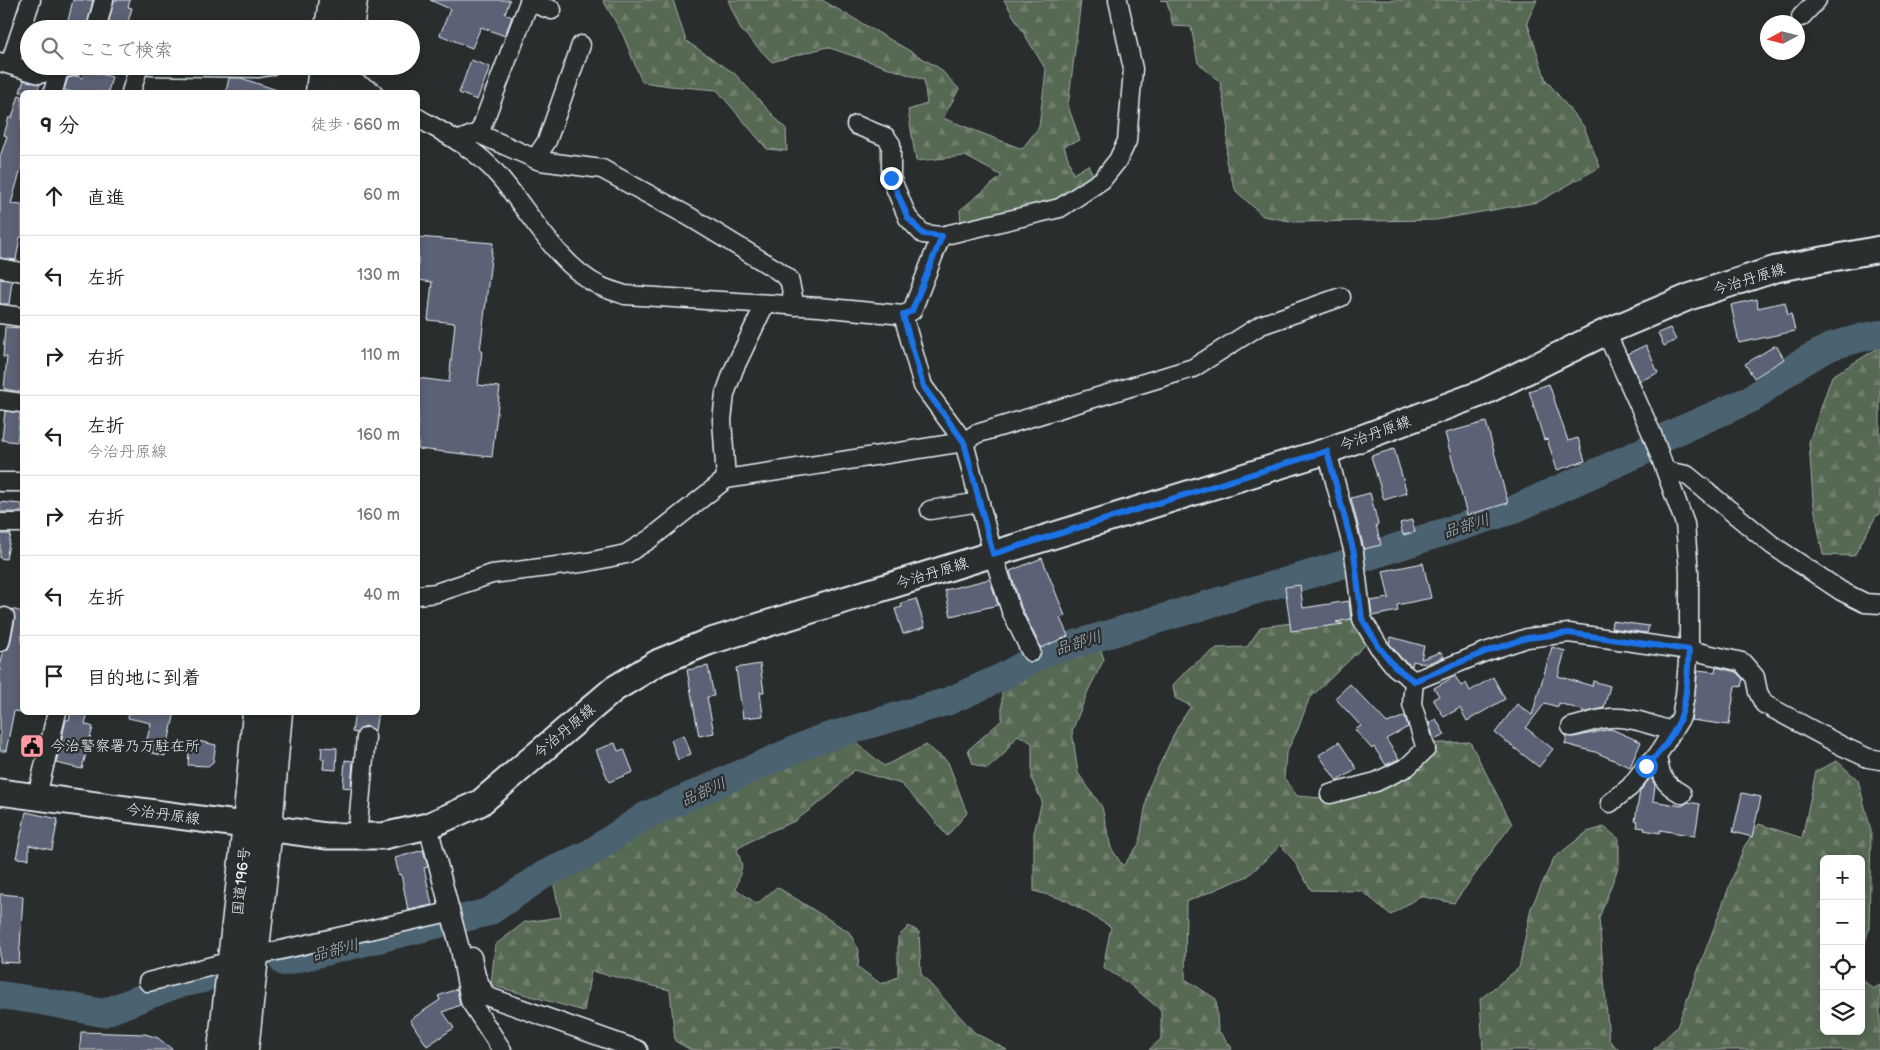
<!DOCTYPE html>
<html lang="ja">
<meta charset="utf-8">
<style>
body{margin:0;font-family:"Balsamiq Sans","Klee One",sans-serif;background:#f6f6f6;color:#222}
.controls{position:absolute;right:15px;bottom:15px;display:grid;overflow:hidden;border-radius:8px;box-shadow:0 2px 8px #0003}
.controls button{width:45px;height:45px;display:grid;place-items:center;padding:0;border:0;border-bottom:1px solid #e0e0e0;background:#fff;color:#222;font:25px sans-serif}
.compass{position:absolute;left:1760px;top:15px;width:45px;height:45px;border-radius:50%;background:#fff;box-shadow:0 2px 8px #0003;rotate:263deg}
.stop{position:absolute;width:15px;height:15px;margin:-11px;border:4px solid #1a73e8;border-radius:50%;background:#fff}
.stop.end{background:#1a73e8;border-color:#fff;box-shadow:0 1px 5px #0008}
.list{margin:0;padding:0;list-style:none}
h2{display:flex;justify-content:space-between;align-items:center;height:65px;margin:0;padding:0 20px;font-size:21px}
h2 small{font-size:16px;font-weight:400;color:#767676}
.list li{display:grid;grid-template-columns:32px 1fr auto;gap:15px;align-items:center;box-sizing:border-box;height:80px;padding:0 20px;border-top:1px solid #e0e0e0}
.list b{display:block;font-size:19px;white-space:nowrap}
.list p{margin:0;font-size:16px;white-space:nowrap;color:#767676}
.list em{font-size:16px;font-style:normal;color:#767676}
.icon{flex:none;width:28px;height:28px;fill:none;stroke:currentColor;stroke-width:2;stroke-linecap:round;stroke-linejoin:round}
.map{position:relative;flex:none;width:1880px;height:1050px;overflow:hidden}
.search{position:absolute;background:#fff;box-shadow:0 2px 8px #0003;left:20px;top:20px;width:400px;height:55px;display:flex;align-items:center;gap:12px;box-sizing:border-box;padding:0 18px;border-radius:28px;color:#767676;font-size:19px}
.panel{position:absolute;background:#fff;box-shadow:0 2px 8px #0003;left:20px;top:90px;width:400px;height:625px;border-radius:8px}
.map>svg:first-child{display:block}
</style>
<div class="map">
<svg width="1880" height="1050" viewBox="0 0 1880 1050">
<defs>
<pattern id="forest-firs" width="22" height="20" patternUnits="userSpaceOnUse" patternTransform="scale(1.25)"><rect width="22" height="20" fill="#576953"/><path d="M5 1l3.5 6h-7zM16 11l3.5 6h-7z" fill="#6f7f6c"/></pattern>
</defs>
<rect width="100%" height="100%" fill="#2a2d2e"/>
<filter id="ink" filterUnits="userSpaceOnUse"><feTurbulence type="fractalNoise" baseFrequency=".02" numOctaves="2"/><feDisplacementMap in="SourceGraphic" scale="10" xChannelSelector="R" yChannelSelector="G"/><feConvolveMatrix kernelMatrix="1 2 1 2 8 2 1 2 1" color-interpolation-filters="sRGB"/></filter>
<g filter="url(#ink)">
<g fill="url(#forest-firs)" stroke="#a0ada6">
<polygon points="603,0 673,0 686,41 734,73 786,129 787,151 767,149 717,90 670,86 642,82 623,35"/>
<polygon points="728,0 822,0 939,68 959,89 943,118 1022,149 1039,127 1046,70 1004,0 1081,0 1068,106 1080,140 1064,146 1073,174 1088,165 1094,176 1058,201 961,223 960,210 1002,176 965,156 916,161 908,110 927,104 924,80 827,47 772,62 741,30"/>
<polygon points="1160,0 1537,0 1527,22 1546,80 1584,127 1600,167 1538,202 1436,220 1295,222 1263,216 1236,191 1226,162 1228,123 1220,82 1198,63 1191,27 1173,26 1167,1"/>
<polygon points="1880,347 1880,514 1876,516 1854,556 1823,555 1813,500 1809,442 1832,376"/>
<polygon points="1341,605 1355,619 1368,642 1309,699 1298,729 1286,753 1284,778 1297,796 1322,798 1373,791 1417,744 1470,742 1512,824 1454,903 1420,896 1391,915 1362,891 1311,890 1294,861 1281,845 1248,876 1186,902 1185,979 1216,999 1218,1030 1232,1048 1231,1050 1149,1050 1161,1039 1161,1010 1128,983 1103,967 1111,927 1066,900 1034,891 1034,833 1042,801 1032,780 1032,743 1018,735 1002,756 987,769 973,764 968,750 1002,720 1002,689 1047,658 1098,643 1104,659 1088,691 1072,731 1078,773 1102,807 1111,848 1123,866 1139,844 1149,787 1178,726 1191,706 1175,698 1173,685 1189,668 1217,648 1247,647 1261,627 1315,620"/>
<polygon points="852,739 884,766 926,745 948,762 967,813 947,836 928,812 901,784 854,770 832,793 795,821 761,835 737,849 742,866 736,889 757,904 777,887 849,932 859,950 858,967 881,984 898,977 898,937 909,926 919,932 921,974 975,1033 1007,1050 691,1050 675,1041 670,990 591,971 584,1011 491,985 495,945 525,922 561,917 554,885 633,830 817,749"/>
<polygon points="1837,761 1858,780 1871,831 1869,928 1861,957 1861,859 1824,859 1824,1031 1861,1031 1861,978 1873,989 1880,985 1880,1050 1653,1050 1677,1027 1744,847 1759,824 1802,838 1816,771"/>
<polygon points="1604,827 1619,839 1619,865 1599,918 1609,1040 1619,1050 1483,1050 1480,999 1519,968 1531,908 1554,858 1587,832"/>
</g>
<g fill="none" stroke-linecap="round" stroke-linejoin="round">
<g stroke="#4b636f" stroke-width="28">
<polyline points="284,962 489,912 545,874 590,853 645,816 817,740 949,701 1002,677 1045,653 1341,565 1510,511 1644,451 1669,435 1751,399 1800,363 1832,346 1864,337 1880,334"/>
<polyline points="0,995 41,1001 103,1013 175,985 203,979"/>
</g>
</g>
<g fill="#5c6274" stroke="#e8f1f8">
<polygon points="73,0 93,0 86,29 66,29"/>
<polygon points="114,0 130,0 128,7 132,8 126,29 107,29"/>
<polygon points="430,0 510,0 505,14 512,17 505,36 481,27 472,48 440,35 450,9"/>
<polygon points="471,60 490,67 477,100 459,93"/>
<polygon points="85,70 112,77 108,92 72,92 64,90 68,78 77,76 82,78"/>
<polygon points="229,78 241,78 277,90 277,92 226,92"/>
<polygon points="24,80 40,84 37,92 20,92"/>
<polygon points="19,95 22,96 22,165 11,204 22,205 22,237 20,237 16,260 0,258 0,157 7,136 4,135 9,117 12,118"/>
<polygon points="418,237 493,243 480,351 482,351 478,385 500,387 492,457 418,449 418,378 449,382 455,323 428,320 432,282 418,280"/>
<polygon points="0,279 12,281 9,304 0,304"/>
<polygon points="1757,299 1758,308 1785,302 1788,315 1791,314 1795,331 1739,343 1731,305"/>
<polygon points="5,327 22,328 22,392 4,389 7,357 3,357"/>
<polygon points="1670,328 1676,340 1664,346 1658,333"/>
<polygon points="1646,345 1658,373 1640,381 1627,354"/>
<polygon points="1776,345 1784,359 1754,378 1745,364"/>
<polygon points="1549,384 1568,441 1578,438 1585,461 1557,470 1547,439 1544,440 1529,391"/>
<polygon points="5,411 20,413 17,442 2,440"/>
<polygon points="1486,422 1508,503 1467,515 1445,433"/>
<polygon points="1394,449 1407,493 1384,500 1371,456"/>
<polygon points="1370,493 1378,524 1376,525 1381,545 1364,549 1351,498"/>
<polygon points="0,502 22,504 22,512 0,512"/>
<polygon points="1412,520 1415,532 1403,535 1400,523"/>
<polygon points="0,534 11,534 6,559 0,558"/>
<polygon points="1042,558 1065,616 1060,618 1068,636 1041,648 1021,607 1010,571"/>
<polygon points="1423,563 1431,598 1397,605 1398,611 1372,616 1370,601 1389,598 1383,571"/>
<polygon points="990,579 998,605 951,616 945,590"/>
<polygon points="1300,585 1303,608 1349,601 1351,619 1336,622 1343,624 1291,631 1285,587"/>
<polygon points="916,599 925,627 903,634 895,609 902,607 901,603"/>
<polygon points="12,609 22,612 22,704 21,712 14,711 6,751 0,751 0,670 3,652 8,649 10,644 15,619"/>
<polygon points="1612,621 1649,626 1647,633 1611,628"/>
<polygon points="1391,637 1424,646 1421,659 1441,652 1444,657 1426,664 1413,661 1412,666 1402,659 1389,643"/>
<polygon points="1552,647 1565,651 1558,676 1592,686 1593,681 1610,686 1604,708 1583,713 1584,711 1559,703 1558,707 1545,703 1526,728 1553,749 1539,767 1495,733 1517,704 1532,715"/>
<polygon points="760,664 764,692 760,692 763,716 743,718 736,668"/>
<polygon points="708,666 714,696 707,697 714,733 699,736 687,670"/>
<polygon points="1716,667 1736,672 1743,679 1741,687 1735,686 1729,725 1691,720 1698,670 1715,672"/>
<polygon points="1455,676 1461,686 1466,683 1470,691 1493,677 1505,699 1467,721 1460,708 1444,717 1433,699 1439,696 1434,688"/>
<polygon points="1350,684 1387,723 1405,716 1408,727 1386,739 1399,759 1386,765 1374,747 1372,749 1355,730 1361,726 1335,698"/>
<polygon points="71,712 88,712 85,724 93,727 82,769 56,763 66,720 69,720"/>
<polygon points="129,712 175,712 165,756 144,751 151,723 128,718"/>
<polygon points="355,712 378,712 375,731 366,726 361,728 357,733 352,732"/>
<polygon points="1436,719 1445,735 1434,740 1429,723"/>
<polygon points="1611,729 1641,742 1630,767 1595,752 1565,744 1567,736 1574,737"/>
<polygon points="684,735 691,754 678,760 671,740"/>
<polygon points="198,741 216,745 213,762 208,766 188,765 189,751 196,753"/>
<polygon points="1339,742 1357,769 1337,781 1319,755"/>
<polygon points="615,743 618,751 624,749 633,772 609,782 596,750"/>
<polygon points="322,747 337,748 336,770 323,769 324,759 321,759"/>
<polygon points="345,760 353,761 351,788 343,787"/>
<polygon points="1651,777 1655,785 1653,801 1682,806 1688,802 1700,804 1695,836 1660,830 1660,833 1644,830 1645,828 1637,827 1638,821 1635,821 1640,791"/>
<polygon points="1742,793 1761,797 1752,837 1733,832"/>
<polygon points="26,812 58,819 52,850 29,845 29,859 16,858"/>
<polygon points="423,850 428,867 424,868 432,905 408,910 401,874 399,875 395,858"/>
<polygon points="0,894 23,896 19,963 0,962"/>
<polygon points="457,989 460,1005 443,1012 454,1028 427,1046 410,1020 440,1000 438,996"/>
<polygon points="81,1032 145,1034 158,1038 173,1050 80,1050"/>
</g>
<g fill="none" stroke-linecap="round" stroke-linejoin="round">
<defs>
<g id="street">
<polyline points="1801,17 1817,0"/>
<polyline points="96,29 104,0"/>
<polyline points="0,62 39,74 74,66"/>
<polyline points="10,64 31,0"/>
<polyline points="150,66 259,68 270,66"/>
<polyline points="334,72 373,92"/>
<polyline points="53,92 59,70"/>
<polyline points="131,92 139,66"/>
<path d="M418 118C446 134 476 149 498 175 527 208 559 267 600 286 608 290 617 292 625 295L819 307 903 315 912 311 941 236 1060 208 1102 180 1118 160 1127 141 1133 69 1118 0"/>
<polyline points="856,125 886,137 891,144 891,178 908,218 923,234 941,236"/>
<polyline points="479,134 529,2 552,10"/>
<polyline points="457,141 477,133 540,161 602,169 690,217 777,270 789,279 795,306"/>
<polyline points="535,159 547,141 581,45"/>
<polyline points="0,268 22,272"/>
<polyline points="0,314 22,317"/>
<polyline points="903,315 923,386 964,442 993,554 1011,611 1031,652"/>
<polyline points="0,400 22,403"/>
<polyline points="1327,451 1354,553 1362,619 1379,647 1395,667 1414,681 1485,652 1527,638 1569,633 1689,650 1689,572 1685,524 1652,434 1606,332"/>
<polyline points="1666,471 1687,475 1772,545 1841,591 1865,603 1880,604"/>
<polyline points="726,479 722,420 725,394 734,369 765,304"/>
<polyline points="0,482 22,482"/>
<polyline points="930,510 980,502"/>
<polyline points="0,523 22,523"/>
<polyline points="418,595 436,593 492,574 588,562 626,554 650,539 726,479 964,442 976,434 1193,368 1261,325 1341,297"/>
<polyline points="0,642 5,617"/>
<path d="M1571 727C1584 724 1597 719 1610 718 1631 716 1653 726 1672 731"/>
<polyline points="1330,794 1376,782 1407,767 1426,749 1412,704 1414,681"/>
<path d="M1682 794C1663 783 1661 778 1657 756L1681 717 1685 695 1689 650 1742 662 1755 677 1758 692 1764 704 1842 746 1868 758 1880 760"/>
<polyline points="37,796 57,712"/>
<polyline points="1610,803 1630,787 1646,766 1657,756"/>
<polyline points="428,826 460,949 470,1001 502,1050"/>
<polyline points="357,836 366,737"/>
<polyline points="472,957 476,976 486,996 638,1050"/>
<polyline points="148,982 232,961 449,912"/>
</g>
<polyline id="secondary" points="0,792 326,836 383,836 428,826 480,803 614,689 659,662 708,642 1327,451 1482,393 1606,332 1689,297 1776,269 1880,249"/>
<g id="highway">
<polyline points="329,29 333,0"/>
<polyline points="349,29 353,0"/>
<polyline points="320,92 323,66"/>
<polyline points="341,92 344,66"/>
<polyline points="222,1050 247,825 257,712"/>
<polyline points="244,1050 268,828 278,712"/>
</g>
</defs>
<use href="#street" stroke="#e8f1f8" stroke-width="21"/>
<use href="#secondary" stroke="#e8f1f8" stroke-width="29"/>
<use href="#highway" stroke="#e8f1f8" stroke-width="31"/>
<use href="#street" stroke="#2a2d2e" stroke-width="18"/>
<use href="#secondary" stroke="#2a2d2e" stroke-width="25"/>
<use href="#highway" stroke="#2a2d2e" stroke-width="28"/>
</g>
</g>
<g fill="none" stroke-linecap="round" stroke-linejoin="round" filter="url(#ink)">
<path stroke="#1a73e8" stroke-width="6" d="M891 178 908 218 923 234 942 236 912 311 903 315 923 386 964 442 993 554 1327 451 1354 553 1362 619 1379 647 1395 667 1414 681 1485 652 1527 638 1569 633 1689 650C1687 671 1688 695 1681 716 1676 732 1659 755 1646 766"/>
</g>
<defs>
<symbol id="civic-square" viewBox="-11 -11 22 22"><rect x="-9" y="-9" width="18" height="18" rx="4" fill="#ff9aa2" stroke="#2a2d2e"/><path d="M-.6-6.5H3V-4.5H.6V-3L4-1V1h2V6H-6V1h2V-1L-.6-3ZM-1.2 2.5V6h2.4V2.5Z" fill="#111"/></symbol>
</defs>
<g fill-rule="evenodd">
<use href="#civic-square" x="18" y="732" width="28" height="28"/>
</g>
<g text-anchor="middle" stroke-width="4.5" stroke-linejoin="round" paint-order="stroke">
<g font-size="15" fill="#e8f1f8" stroke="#2a2d2e">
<text transform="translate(1749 279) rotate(-17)" y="5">今治丹原線</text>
<text transform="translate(1375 433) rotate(-20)" y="5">今治丹原線</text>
<text transform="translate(932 573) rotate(-17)" y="5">今治丹原線</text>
<text transform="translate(564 731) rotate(-40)" y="5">今治丹原線</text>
<text transform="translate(163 814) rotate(8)" y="5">今治丹原線</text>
<text transform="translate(241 881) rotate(-84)" y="5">国道196号</text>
</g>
<g font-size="15" fill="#e8f1f8" stroke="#2a2d2e" text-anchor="start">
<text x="50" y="751">今治警察署乃万駐在所</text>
</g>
<g font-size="16" font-style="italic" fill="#a9b8c1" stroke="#2a2d2e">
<text transform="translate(1466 525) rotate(-17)" y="6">品部川</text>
<text transform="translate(1078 642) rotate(-17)" y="6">品部川</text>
<text transform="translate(703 791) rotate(-24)" y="6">品部川</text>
<text transform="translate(335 949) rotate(-14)" y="6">品部川</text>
</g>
</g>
</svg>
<div class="controls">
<button>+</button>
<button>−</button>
<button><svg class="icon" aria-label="locate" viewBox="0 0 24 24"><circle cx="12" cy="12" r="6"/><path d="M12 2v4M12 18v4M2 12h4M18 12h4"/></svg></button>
<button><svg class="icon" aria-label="layers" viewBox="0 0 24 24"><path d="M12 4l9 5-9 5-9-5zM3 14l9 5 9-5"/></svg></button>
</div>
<svg class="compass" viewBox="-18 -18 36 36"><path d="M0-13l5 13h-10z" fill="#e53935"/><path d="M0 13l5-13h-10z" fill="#767676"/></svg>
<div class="stop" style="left:1646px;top:766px"></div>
<div class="stop end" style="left:891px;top:178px"></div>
<div class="search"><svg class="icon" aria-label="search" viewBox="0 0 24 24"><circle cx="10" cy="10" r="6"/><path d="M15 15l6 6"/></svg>ここで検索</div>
<section class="panel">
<h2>9 分<small>徒歩 · 660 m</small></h2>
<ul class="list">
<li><svg class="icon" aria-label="ahead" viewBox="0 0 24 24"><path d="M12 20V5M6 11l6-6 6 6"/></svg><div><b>直進</b></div><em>60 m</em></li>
<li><svg class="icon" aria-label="left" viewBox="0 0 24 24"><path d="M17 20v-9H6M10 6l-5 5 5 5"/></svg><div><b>左折</b></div><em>130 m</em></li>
<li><svg class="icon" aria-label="right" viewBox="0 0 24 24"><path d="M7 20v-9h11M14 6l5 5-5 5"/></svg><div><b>右折</b></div><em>110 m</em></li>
<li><svg class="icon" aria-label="left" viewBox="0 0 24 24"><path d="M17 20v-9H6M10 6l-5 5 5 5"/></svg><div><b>左折</b><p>今治丹原線</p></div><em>160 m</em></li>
<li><svg class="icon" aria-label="right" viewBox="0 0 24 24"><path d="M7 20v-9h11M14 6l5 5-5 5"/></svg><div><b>右折</b></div><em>160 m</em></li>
<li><svg class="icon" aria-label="left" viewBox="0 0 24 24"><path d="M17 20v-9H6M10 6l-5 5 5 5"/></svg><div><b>左折</b></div><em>40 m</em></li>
<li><svg class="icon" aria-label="arrive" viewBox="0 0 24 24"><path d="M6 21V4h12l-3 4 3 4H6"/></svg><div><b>目的地に到着</b></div></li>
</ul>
</section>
</div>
